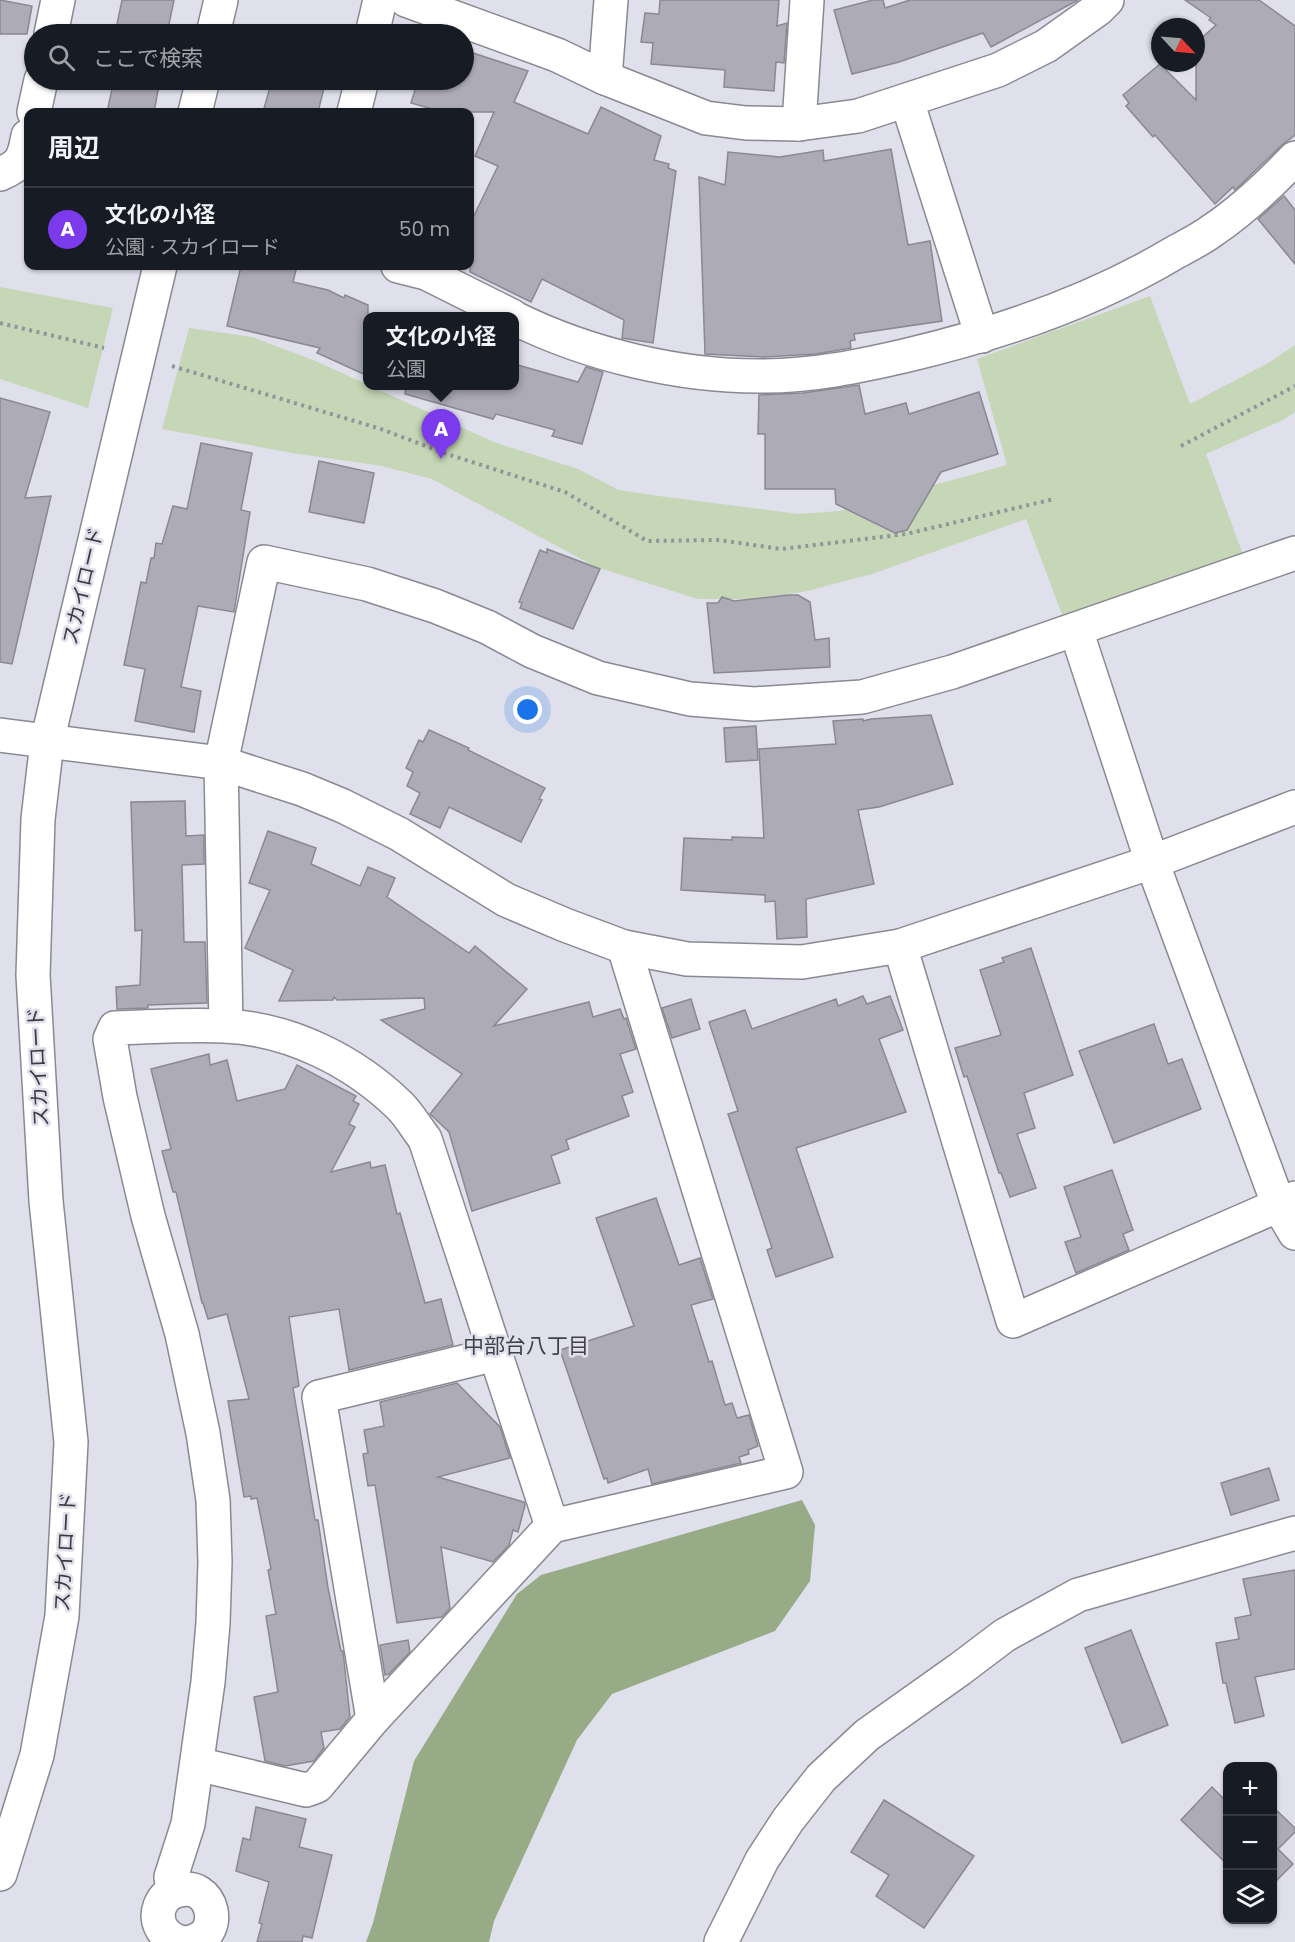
<!DOCTYPE html>
<html lang="ja">
<meta charset="utf-8">
<style>
body{margin:0;font-family:Poppins,"Noto Sans JP",sans-serif;background:#242831;color:#f1f3f6}
.controls{position:absolute;right:18px;bottom:18px;display:grid;overflow:hidden;border-radius:12px;box-shadow:0 2px 4px #0004}
.controls button{width:54px;height:54px;display:grid;place-items:center;padding:0;border:0;border-bottom:2px solid #363941;background:#171b24;color:#f1f3f6;font:30px sans-serif}
.compass{position:absolute;left:1151px;top:18px;width:54px;height:54px;border-radius:50%;background:#171b24;box-shadow:0 2px 4px #0004;rotate:116deg}
.you{position:absolute;left:528px;top:710px;width:21px;height:21px;margin:-15px;border:4px solid #fff;border-radius:50%;background:#1a73e8;box-shadow:0 0 0 9px #1a73e833}
.badge{display:grid;place-items:center;width:39px;height:39px;border-radius:50%;background:#7c3aed;color:#fff;font-size:20px;font-weight:700}
.pin{position:absolute;translate:-50% -50px;filter:drop-shadow(0 2px 3px #0008)}
.pin::after{content:'';position:absolute;top:32px;width:21px;height:18px;background:inherit;clip-path:polygon(0 0,100% 0,50% 100%)}
.popup{position:absolute;left:363px;top:312px;width:156px;height:78px;box-sizing:border-box;display:grid;place-content:center;border-radius:12px;background:#171b24;filter:drop-shadow(0 2px 4px #0005);font-size:20px;white-space:nowrap;color:#9ea1a6}
.popup b{font-size:22px;color:#f1f3f6}
.popup::after{content:'';position:absolute;left:50%;top:100%;margin-left:-12px;border:12px solid transparent;border-top-color:#171b24}
.list{margin:0;padding:0;list-style:none}
h2{display:flex;justify-content:space-between;align-items:center;height:78px;margin:0;padding:0 24px;font-size:26px}
h2 small{font-size:20px;font-weight:400;color:#9ea1a6}
.list li{display:grid;grid-template-columns:39px 1fr auto;gap:18px;align-items:center;box-sizing:border-box;height:84px;padding:0 24px;border-top:2px solid #363941}
.list b{display:block;font-size:22px;white-space:nowrap}
.list p{margin:0;font-size:20px;white-space:nowrap;color:#9ea1a6}
.list em{font-size:20px;font-style:normal;color:#9ea1a6}
.icon{flex:none;width:33px;height:33px;fill:none;stroke:currentColor;stroke-width:2;stroke-linecap:round;stroke-linejoin:round}
.map{position:relative;flex:none;width:1295px;height:1942px;overflow:hidden}
.search{position:absolute;background:#171b24;box-shadow:0 2px 4px #0004;left:24px;top:24px;width:450px;height:66px;display:flex;align-items:center;gap:15px;box-sizing:border-box;padding:0 21px;border-radius:33px;color:#9ea1a6;font-size:22px}
.panel{position:absolute;background:#171b24;box-shadow:0 2px 4px #0004;left:24px;top:108px;width:450px;height:162px;border-radius:12px}
.map>svg:first-child{display:block}
</style>
<div class="map">
<svg width="1295" height="1942" viewBox="0 0 1295 1942">
<rect width="100%" height="100%" fill="#e0e0ec"/>
<g fill="#c5d7b6">
<polygon points="0,287 113,308 88,408 0,379"/>
<polygon points="1150,296 1190,404 1270,362 1295,345 1295,412 1283,420 1206,454 1245,560 1063,617 1026,519 872,574 803,592 747,599 698,599 596,567 432,479 382,466 292,453 162,429 189,328 252,337 313,360 494,442 578,469 619,490 659,496 798,514 839,511 1007,465 977,359"/>
</g>
<polygon fill="#97ac86" points="802,1500 815,1525 810,1581 775,1631 612,1694 577,1740 494,1921 489,1942 366,1942 373,1923 414,1761 517,1594 541,1575"/>
<g fill="#adabb5" stroke="#8a8892" stroke-width="1.5">
<polygon points="0,0 32,6 27,34 0,34"/>
<polygon points="122,0 174,0 167,34 115,34"/>
<polygon points="660,0 779,0 777,26 787,23 784,63 776,62 774,91 724,87 725,70 651,64 653,43 641,42 645,13 659,14"/>
<polygon points="873,0 883,0 885,8 910,0 1078,0 991,47 983,33 899,62 852,74 834,10"/>
<polygon points="1185,0 1259,0 1295,26 1295,135 1282,145 1235,190 1233,187 1215,204 1155,135 1153,137 1126,106 1129,103 1123,95 1160,64 1196,100 1196,43 1216,25 1209,20 1211,18"/>
<polygon points="464,50 528,71 514,102 588,134 601,107 661,136 654,160 669,164 668,168 676,171 653,343 622,338 624,320 542,279 531,302 470,272 470,224 498,166 475,156 494,112 443,112 411,103 418,80 464,80"/>
<polygon points="114,80 160,80 154,112 107,112"/>
<polygon points="272,80 326,80 318,112 263,112"/>
<polygon points="891,149 908,245 930,241 942,321 854,334 855,340 850,341 851,348 816,354 764,357 705,354 699,177 725,185 728,152 780,157 823,150 824,161"/>
<polygon points="1284,196 1295,210 1295,264 1258,219"/>
<polygon points="241,266 297,266 293,282 328,290 344,298 345,295 368,305 368,376 317,353 320,348 227,326"/>
<polygon points="514,364 578,382 586,367 603,372 582,444 552,436 555,430 496,414 493,419 405,394 406,386 514,386"/>
<polygon points="859,385 865,414 906,403 909,414 979,392 998,454 941,472 907,530 895,533 836,504 835,489 765,489 765,434 758,434 759,395 803,393"/>
<polygon points="0,398 50,412 25,498 51,496 12,664 0,662"/>
<polygon points="201,443 252,453 241,510 250,512 234,612 198,606 181,687 201,691 194,732 135,721 145,669 124,665 141,582 146,583 151,558 154,558 156,543 162,544 173,506 187,509"/>
<polygon points="319,461 374,473 364,523 309,512"/>
<polygon points="547,549 600,569 573,629 520,608 522,603 519,602 540,550 547,553"/>
<polygon points="788,595 798,595 810,602 815,640 829,638 830,667 714,673 707,603 718,603 722,597 734,601"/>
<polygon points="931,715 953,784 879,807 858,810 874,884 806,899 807,937 777,939 775,901 765,902 765,895 681,890 684,838 732,840 732,837 764,838 759,749 836,744 833,721 863,719 863,721 871,719"/>
<polygon points="756,726 758,760 726,762 724,728"/>
<polygon points="429,730 469,748 468,750 545,788 539,799 542,800 521,842 449,807 440,828 410,814 420,793 407,786 413,772 406,768 419,740 423,742"/>
<polygon points="185,801 186,836 204,835 204,864 182,865 184,942 205,942 207,1003 148,1005 148,1008 117,1009 116,987 140,985 142,930 135,931 131,802"/>
<polygon points="268,831 316,848 311,864 360,886 368,867 395,878 387,897 469,953 475,946 527,989 494,1026 589,1002 593,1017 620,1009 624,1019 626,1018 636,1049 620,1054 633,1092 622,1096 629,1116 566,1140 569,1149 551,1156 560,1183 472,1211 449,1132 430,1114 462,1074 381,1020 425,1009 424,998 337,1000 334,997 333,1000 279,1001 293,970 245,948 270,890 249,883"/>
<polygon points="1031,948 1073,1075 1024,1093 1035,1128 1017,1134 1036,1188 1010,1197 1001,1173 999,1173 967,1076 964,1077 955,1048 1001,1035 980,970 1004,962 1002,958"/>
<polygon points="863,996 867,1004 890,996 903,1030 879,1039 906,1112 796,1148 833,1257 776,1277 767,1250 772,1248 728,1114 738,1111 709,1022 745,1010 752,1029 836,999 838,1006"/>
<polygon points="691,999 700,1029 672,1038 662,1008"/>
<polygon points="1154,1024 1168,1064 1182,1059 1201,1109 1114,1143 1079,1051"/>
<polygon points="209,1054 210,1065 227,1060 237,1101 285,1089 297,1065 356,1096 353,1101 359,1104 349,1124 355,1127 331,1172 370,1162 371,1168 385,1165 397,1214 400,1213 425,1303 441,1299 453,1345 349,1370 339,1309 289,1317 299,1386 293,1388 315,1520 318,1520 328,1588 341,1651 343,1651 350,1717 340,1729 321,1732 324,1748 314,1761 285,1766 265,1761 254,1697 278,1692 266,1616 276,1614 268,1570 271,1569 257,1498 251,1499 251,1496 244,1497 228,1401 249,1399 227,1314 208,1319 203,1303 202,1303 176,1192 173,1192 162,1151 171,1149 151,1069"/>
<polygon points="1112,1170 1133,1230 1123,1234 1129,1250 1076,1273 1065,1242 1081,1237 1064,1187"/>
<polygon points="656,1198 679,1265 700,1258 713,1299 691,1305 709,1362 712,1361 725,1405 732,1403 737,1418 749,1415 758,1446 748,1450 749,1454 739,1457 741,1463 652,1484 648,1469 608,1483 607,1478 604,1479 560,1350 634,1326 596,1218"/>
<polygon points="457,1383 500,1427 510,1458 438,1477 524,1502 525,1505 518,1532 513,1530 509,1545 493,1562 441,1547 450,1608 442,1617 397,1623 375,1485 368,1486 363,1454 368,1453 364,1430 384,1426 380,1402"/>
<polygon points="1269,1468 1279,1500 1231,1515 1221,1483"/>
<polygon points="1295,1570 1295,1669 1255,1677 1264,1716 1235,1723 1226,1683 1223,1683 1216,1643 1239,1639 1235,1618 1251,1615 1243,1579"/>
<polygon points="1131,1630 1168,1725 1122,1743 1085,1648"/>
<polygon points="408,1640 410,1652 389,1674 385,1675 380,1645"/>
<polygon points="1212,1787 1227,1802 1227,1864 1181,1820"/>
<polygon points="884,1800 974,1856 924,1928 876,1896 889,1875 851,1852"/>
<polygon points="1272,1806 1295,1828 1295,1832 1278,1849 1293,1864 1272,1885"/>
<polygon points="256,1807 306,1819 299,1847 332,1855 312,1938 303,1936 302,1942 257,1942 262,1924 259,1923 269,1882 236,1871 243,1838 250,1840"/>
</g>
<g fill="none" stroke-linecap="round" stroke-linejoin="round">
<defs>
<g id="street">
<polyline points="51,34 58,0"/>
<polyline points="372,34 380,0"/>
<polyline points="605,78 611,0"/>
<polyline points="907,101 982,336"/>
<polyline points="34,112 41,80"/>
<polyline points="354,112 362,80"/>
<polyline points="799,124 807,0"/>
<path d="M0 174C22 165 24 158 28 136"/>
<polyline points="398,266 426,273 512,316"/>
<path d="M514 318C589 355 681 377 764 376 813 376 861 366 908 355 1001 333 1092 302 1174 253 1187 246 1201 239 1213 230 1243 210 1270 184 1295 158"/>
<polyline points="1076,630 1152,862 1279,1206 1295,1233"/>
<polyline points="900,946 1013,1321 1295,1198"/>
<polyline points="226,1026 221,763 264,562 367,584 435,606 487,627 532,651 598,678 690,699 754,704 862,697 952,672 1295,553"/>
<polyline points="373,1719 319,1397 496,1354"/>
<polyline points="197,1764 306,1790 317,1786 373,1719 552,1526 786,1472 624,947"/>
<path d="M173 1892 171 1877 188 1824 208 1682 213 1623 215 1562 213 1500 203 1433 182 1334 148 1216 120 1097 110 1039 115 1028C151 1027 189 1024 225 1026 290 1029 354 1061 400 1106 410 1116 417 1129 425 1139L552 1526"/>
<path d="M180 1942C164 1938 154 1922 160 1906 163 1899 168 1893 176 1891 214 1878 226 1937 190 1942"/>
<polyline points="721,1942 762,1860 788,1820 821,1778 867,1735 960,1669 1005,1635 1078,1595 1295,1533"/>
</g>
<g id="secondary">
<polyline points="406,0 557,55 605,78 706,118 746,123 799,124 858,116 998,70 1046,46 1098,9 1107,0"/>
<polyline points="213,34 221,0"/>
<polyline points="195,112 203,80"/>
<polyline points="0,735 221,763 302,789 343,806 399,834 506,900 565,925 624,947 687,959 802,962 900,946 1152,862 1295,807"/>
<polyline points="0,1874 37,1755 62,1616 71,1442 46,1201 33,975 38,819 47,742 160,266"/>
</g>
</defs>
<use href="#street" stroke="#898994" stroke-width="36"/>
<use href="#secondary" stroke="#898994" stroke-width="36"/>
<g stroke="#93939c" stroke-width="4" stroke-dasharray="3 4.5" stroke-linecap="butt">
<polyline points="0,323 104,348"/>
<polyline points="172,366 381,429 444,453 565,492 647,541 718,540 781,549 906,534 1054,499"/>
<polyline points="1181,446 1295,386"/>
</g>
<use href="#street" stroke="#fff" stroke-width="33"/>
<use href="#secondary" stroke="#fff" stroke-width="33"/>
</g>
<g text-anchor="middle" stroke-width="5" stroke-linejoin="round" paint-order="stroke">
<g font-size="20" fill="#3a3a3f" stroke="#e0e0ec">
<text transform="translate(83 586) rotate(-77)" y="7">スカイロード</text>
<text transform="translate(38 1067) rotate(-93)" y="7">スカイロード</text>
<text transform="translate(65 1552) rotate(-87)" y="7">スカイロード</text>
</g>
<g font-size="21" fill="#41414b" stroke="#e0e0ec">
<text x="526" y="1353">中部台八丁目</text>
</g>
</g>
</svg>
<div class="controls">
<button>+</button>
<button>−</button>
<button><svg class="icon" aria-label="layers" viewBox="0 0 24 24"><path d="M12 4l9 5-9 5-9-5zM3 14l9 5 9-5"/></svg></button>
</div>
<svg class="compass" viewBox="-18 -18 36 36"><path d="M0-13l5 13h-10z" fill="#e53935"/><path d="M0 13l5-13h-10z" fill="#9ea1a6"/></svg>
<div class="you"></div>
<div class="pin badge" style="left:441px;top:459px">A</div>
<div class="popup"><b>文化の小径</b>公園</div>
<div class="search"><svg class="icon" aria-label="search" viewBox="0 0 24 24"><circle cx="10" cy="10" r="6"/><path d="M15 15l6 6"/></svg>ここで検索</div>
<section class="panel">
<h2>周辺<small></small></h2>
<ul class="list">
<li><span class="badge">A</span><div><b>文化の小径</b><p>公園 · スカイロード</p></div><em>50 m</em></li>
</ul>
</section>
</div>
